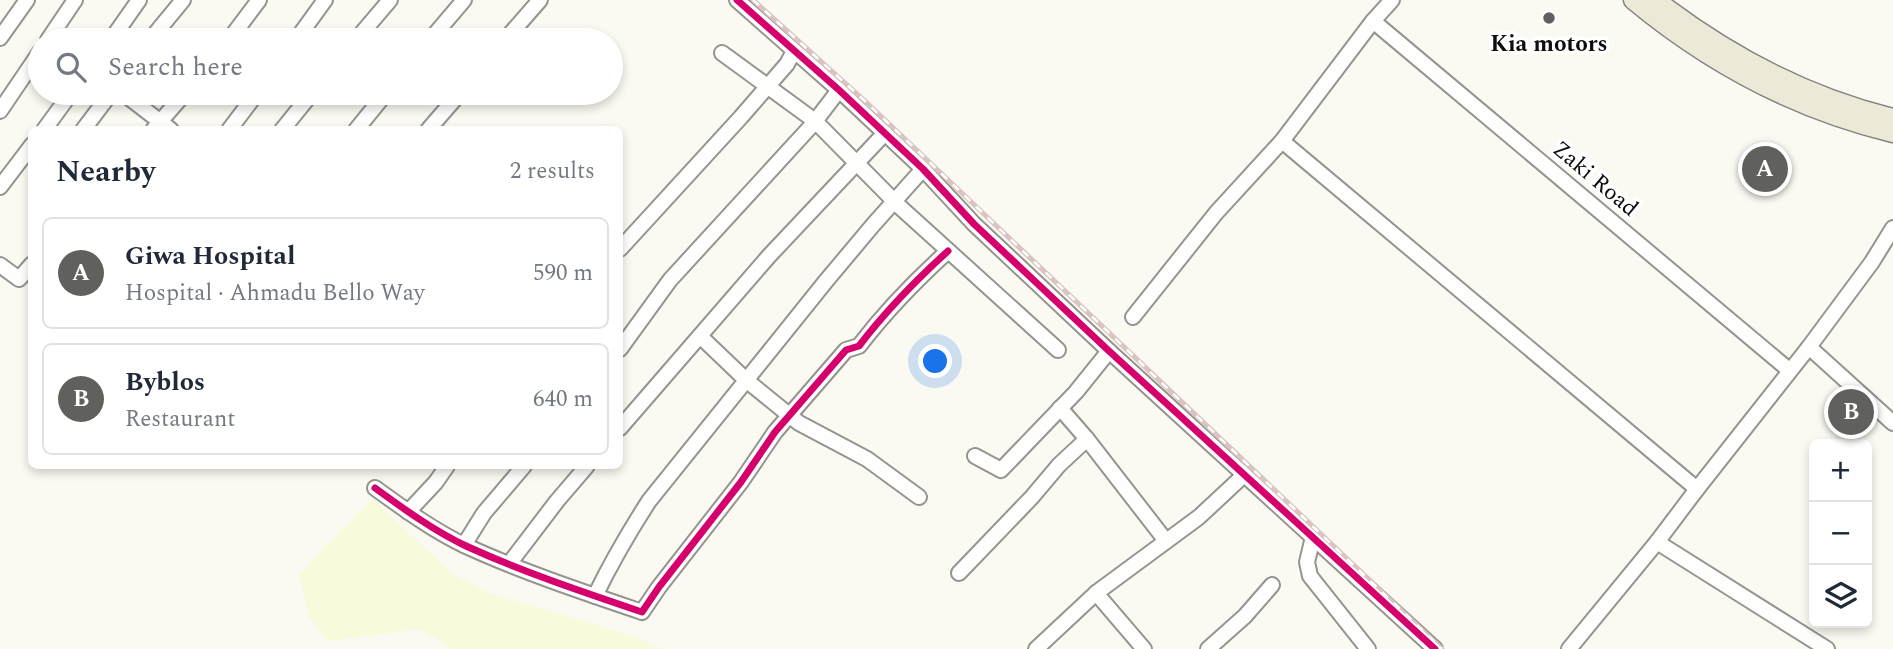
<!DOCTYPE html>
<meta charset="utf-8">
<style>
body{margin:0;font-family:Spectral,serif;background:#f6f6f7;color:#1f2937}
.controls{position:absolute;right:21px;bottom:21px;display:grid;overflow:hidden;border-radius:10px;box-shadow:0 4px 10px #0003}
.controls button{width:63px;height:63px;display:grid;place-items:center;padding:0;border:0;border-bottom:2px solid #e0e1e3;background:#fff;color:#1f2937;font:35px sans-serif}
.you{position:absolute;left:936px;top:362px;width:24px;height:24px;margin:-18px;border:5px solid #fff;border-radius:50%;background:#1a73e8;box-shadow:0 0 0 10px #1a73e833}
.badge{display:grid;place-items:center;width:46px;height:46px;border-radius:50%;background:#60605d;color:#fff;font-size:23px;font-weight:700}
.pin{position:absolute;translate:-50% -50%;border:4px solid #fff;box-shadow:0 2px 7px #0006}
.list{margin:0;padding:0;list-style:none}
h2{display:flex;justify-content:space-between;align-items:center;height:91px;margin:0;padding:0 28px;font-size:30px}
h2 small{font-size:23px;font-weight:400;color:#747a83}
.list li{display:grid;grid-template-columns:46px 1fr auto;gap:21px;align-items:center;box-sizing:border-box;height:112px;margin:0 14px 14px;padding:0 14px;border:2px solid #e0e1e3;border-radius:10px}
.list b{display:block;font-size:26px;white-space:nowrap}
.list p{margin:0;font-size:23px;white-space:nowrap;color:#747a83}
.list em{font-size:23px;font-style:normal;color:#747a83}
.icon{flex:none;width:38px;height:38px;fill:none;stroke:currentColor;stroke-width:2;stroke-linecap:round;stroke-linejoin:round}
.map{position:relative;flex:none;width:1893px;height:649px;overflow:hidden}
.search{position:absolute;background:#fff;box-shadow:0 4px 10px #0003;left:28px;top:28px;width:595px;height:77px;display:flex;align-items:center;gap:18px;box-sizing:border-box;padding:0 24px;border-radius:38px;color:#747a83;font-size:26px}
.panel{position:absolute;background:#fff;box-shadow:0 4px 10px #0003;left:28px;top:126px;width:595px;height:343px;border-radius:10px}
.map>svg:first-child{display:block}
</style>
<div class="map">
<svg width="1893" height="649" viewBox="0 0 1893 649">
<rect width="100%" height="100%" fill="#fbfaf2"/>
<polygon fill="#f9f9dc" points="373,499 451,573 488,593 571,617 638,638 663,649 453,649 420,629 327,641 308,616 299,575 328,543"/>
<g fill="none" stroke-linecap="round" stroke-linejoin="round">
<defs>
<g id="minor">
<polyline points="737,0 839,90 923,169 974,224 1109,351 1435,649"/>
<polyline points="1373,21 1789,370"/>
<polyline points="0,38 27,0"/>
<polyline points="48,40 75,0"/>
<polyline points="111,40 139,0"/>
<polyline points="150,40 183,0"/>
<polyline points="229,40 259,0"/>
<polyline points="296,40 325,0"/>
<polyline points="356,40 390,0"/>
<polyline points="430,40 464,0"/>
<polyline points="505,40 540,0"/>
<polyline points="722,53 815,121 900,207 1058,350"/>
<polyline points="123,93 171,130"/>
<polyline points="0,111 40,52"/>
<polyline points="44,130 71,93"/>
<polyline points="83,130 111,93"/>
<polyline points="153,130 185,93"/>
<polyline points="229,130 257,93"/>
<polyline points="282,130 312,93"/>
<polyline points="356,130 386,93"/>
<polyline points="428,130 460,93"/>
<polyline points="1282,141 1697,489"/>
<polyline points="0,187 32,145"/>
<polyline points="620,249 741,117 787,64 794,51"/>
<polyline points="0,265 19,279 32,264"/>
<polyline points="1133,317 1216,213 1282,141 1373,21 1392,0"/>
<polyline points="700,336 746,380 799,423 867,459 919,497"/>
<polyline points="1809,347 1893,423"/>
<polyline points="620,349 670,280 813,124 839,90"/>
<polyline points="1060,408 1087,439 1166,541"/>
<polyline points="620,428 769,256 885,133"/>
<polyline points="975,456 1001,470 1076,392 1109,351"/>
<path d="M375 488C404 509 434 531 466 546 523 572 583 592 642 612L659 587 741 482 775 432 846 350 859 346C885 312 916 280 948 251"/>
<polyline points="408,512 436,482 447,466"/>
<polyline points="1313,537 1307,562 1310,576 1368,649"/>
<polyline points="1657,542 1827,649"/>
<polyline points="464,545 484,513 524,466"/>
<polyline points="509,564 557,501 587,466"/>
<polyline points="959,573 1032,497 1059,465 1087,439"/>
<polyline points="1096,593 1144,649"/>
<path d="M595 596C611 563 629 532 649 501L826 281 873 225 923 169"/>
<polyline points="1036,649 1096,593 1199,517 1244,475"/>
<polyline points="1208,649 1245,616 1272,585"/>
<polyline points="1569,649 1657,542 1697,489 1809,347 1872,262 1893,228"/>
</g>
<g id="major">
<path d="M1633 0C1709 63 1797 110 1893 133"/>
<path d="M1656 0C1726 54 1806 97 1893 118"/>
</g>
</defs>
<use href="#minor" stroke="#949490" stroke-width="18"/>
<use href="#major" stroke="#81817d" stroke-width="21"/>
<use href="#minor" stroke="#fefefd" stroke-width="14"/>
<use href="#major" stroke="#ede9d8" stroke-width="18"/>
<defs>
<polyline id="rail" points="753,0 866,102 1442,649"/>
</defs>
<use href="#rail" stroke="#d9c4c2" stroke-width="5"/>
<use href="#rail" stroke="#fff" stroke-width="2.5" stroke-dasharray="8" stroke-linecap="butt"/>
<defs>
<g id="cycleway">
<polyline points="737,0 839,90 923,169 974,224 1109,351 1435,649"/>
<path d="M375 488C404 509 434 531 466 546 523 572 583 592 642 612L659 587 741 482 775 432 846 350 859 346C885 312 916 280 948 251"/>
</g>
</defs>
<use href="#cycleway" stroke="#fff" stroke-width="11"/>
<use href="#cycleway" stroke="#d6006c" stroke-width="7"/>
</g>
<circle fill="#60605d" stroke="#fff" stroke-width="2.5" cx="1549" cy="18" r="7"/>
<g text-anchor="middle" stroke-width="7" stroke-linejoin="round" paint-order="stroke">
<g font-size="23" font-weight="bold" fill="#0d0d0d" stroke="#fff">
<text x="1549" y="51">Kia motors</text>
</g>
<g font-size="23" fill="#0d0d0d" stroke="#fff">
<text transform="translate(1596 178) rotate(40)" y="8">Zaki Road</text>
</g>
</g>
</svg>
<div class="controls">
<button>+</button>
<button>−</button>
<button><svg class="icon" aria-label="layers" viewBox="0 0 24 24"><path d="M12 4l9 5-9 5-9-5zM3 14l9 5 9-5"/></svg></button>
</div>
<div class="you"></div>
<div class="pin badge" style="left:1765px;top:169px">A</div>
<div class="pin badge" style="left:1851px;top:412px">B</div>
<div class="search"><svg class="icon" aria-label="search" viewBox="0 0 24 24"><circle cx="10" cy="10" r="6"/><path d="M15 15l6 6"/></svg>Search here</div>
<section class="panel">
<h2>Nearby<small>2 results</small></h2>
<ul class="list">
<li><span class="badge">A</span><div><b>Giwa Hospital</b><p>Hospital · Ahmadu Bello Way</p></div><em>590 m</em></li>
<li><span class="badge">B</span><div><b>Byblos</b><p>Restaurant</p></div><em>640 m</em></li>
</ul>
</section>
</div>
